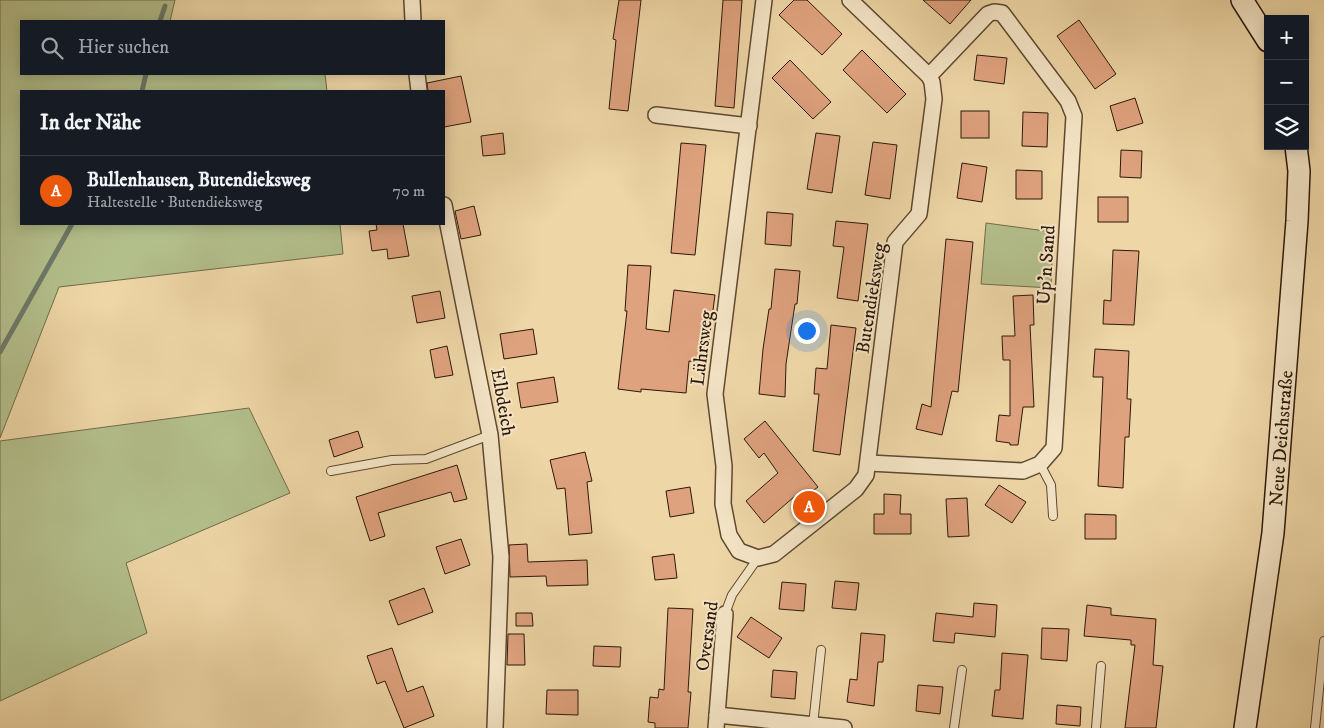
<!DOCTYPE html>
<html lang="de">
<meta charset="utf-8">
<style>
body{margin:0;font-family:"IM FELL DW Pica",serif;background:#20242c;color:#f1f3f6}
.controls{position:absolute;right:15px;top:15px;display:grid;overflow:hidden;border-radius:0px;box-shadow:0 2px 12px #0003}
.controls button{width:45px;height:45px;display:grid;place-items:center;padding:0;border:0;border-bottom:1px solid #363941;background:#171b24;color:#f1f3f6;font:25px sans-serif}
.you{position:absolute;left:806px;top:330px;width:18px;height:18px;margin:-12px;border:4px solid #fff;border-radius:50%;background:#1a73e8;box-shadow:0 0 0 8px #1a73e833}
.badge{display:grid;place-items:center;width:32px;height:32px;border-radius:50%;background:#ea580c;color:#fff;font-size:16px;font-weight:700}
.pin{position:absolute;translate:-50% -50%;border:2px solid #fff;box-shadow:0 1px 5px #0006}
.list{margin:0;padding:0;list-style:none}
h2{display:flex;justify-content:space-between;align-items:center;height:65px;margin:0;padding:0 20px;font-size:21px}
h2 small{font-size:16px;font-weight:400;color:#9ea1a6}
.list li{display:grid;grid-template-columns:32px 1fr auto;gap:15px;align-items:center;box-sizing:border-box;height:70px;padding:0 20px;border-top:1px solid #363941}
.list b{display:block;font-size:19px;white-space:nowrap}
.list p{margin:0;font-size:16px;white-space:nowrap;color:#9ea1a6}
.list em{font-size:16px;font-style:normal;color:#9ea1a6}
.icon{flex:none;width:28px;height:28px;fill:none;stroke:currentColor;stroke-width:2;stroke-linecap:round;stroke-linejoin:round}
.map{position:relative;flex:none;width:1324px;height:728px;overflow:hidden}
.search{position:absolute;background:#171b24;box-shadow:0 2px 12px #0003;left:20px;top:20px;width:425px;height:55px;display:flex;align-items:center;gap:12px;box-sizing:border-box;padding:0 18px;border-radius:0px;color:#9ea1a6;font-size:19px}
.panel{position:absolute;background:#171b24;box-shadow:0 2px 12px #0003;left:20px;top:90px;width:425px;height:135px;border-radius:0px}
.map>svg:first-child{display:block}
</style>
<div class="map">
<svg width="1324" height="728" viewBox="0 0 1324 728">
<rect width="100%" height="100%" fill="#eed6a6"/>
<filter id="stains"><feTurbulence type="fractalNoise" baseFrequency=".004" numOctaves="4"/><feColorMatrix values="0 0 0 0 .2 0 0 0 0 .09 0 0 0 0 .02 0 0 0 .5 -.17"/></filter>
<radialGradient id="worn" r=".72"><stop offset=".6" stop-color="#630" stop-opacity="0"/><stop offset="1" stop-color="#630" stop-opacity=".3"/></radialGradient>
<g fill="#b3bf8b" stroke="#706c4a">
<polygon points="0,0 175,0 170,21 21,21 21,74 325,74 327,91 21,91 21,224 340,224 343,254 59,287 0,438"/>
<polygon points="986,223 1053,232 1051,288 981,284"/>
<polygon points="249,408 290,493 126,563 147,633 0,701 0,441"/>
</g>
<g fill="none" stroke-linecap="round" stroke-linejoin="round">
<g stroke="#6e796a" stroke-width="5">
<polyline points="160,21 165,6"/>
<polyline points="142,91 146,74"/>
<polyline points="0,352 72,224"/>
</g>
</g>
<g fill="#dfa27e" stroke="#2d1809">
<polygon points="619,0 641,0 628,111 609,109 616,40 613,39"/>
<polygon points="723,0 742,0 734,108 715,106"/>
<polygon points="794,0 807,0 842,34 822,55 779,15"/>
<polygon points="923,0 971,0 950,24"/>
<polygon points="1079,20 1116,74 1095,89 1057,36"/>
<polygon points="862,50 906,94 887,113 843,70"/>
<polygon points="977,55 1007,58 1004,84 974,80"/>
<polygon points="790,60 831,102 813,119 772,78"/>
<polygon points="461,76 471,122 444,127 444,91 428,91 427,83"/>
<polygon points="1135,98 1143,123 1117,131 1110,106"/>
<rect x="961" y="111" width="28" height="27"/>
<polygon points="1023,112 1048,113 1047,147 1022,146"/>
<polygon points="503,133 505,154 483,156 481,136"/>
<polygon points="816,133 840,136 832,193 807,189"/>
<polygon points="873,142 897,145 890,199 865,195"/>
<polygon points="681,143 706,145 695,255 671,253"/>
<polygon points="1121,150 1142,151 1141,178 1120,177"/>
<polygon points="962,163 987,167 982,202 957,198"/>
<polygon points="1016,170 1042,171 1042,199 1016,199"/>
<rect x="1098" y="197" width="30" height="25"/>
<polygon points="474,206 481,235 461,239 455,211"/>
<polygon points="767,212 793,214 791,246 765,244"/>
<polygon points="836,221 868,224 858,301 837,298 844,247 833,246"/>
<polygon points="376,224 403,224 409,256 388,259 387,249 372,251 369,231 377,230"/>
<polygon points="946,239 973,242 958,392 952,391 942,435 916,429 922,404 931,407"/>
<polygon points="1113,250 1139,251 1134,325 1103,324 1104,300 1111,301"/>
<polygon points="628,265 651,266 646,329 669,332 674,290 715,295 706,363 689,361 686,393 641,389 641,392 618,389 627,311 625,311"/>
<polygon points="775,269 800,271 797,304 795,304 786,364 785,397 759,394 763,349 769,309 771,309"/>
<polygon points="440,291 445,318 417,323 412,296"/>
<polygon points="1033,295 1034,325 1030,325 1034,407 1023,407 1018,445 1010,445 1010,443 996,441 999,415 1010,416 1010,360 1003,360 1002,336 1015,336 1013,296"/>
<polygon points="831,325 856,328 840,455 813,451 819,394 814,394 816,368 827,369"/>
<polygon points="533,329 537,354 504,359 500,334"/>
<polygon points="447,346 453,375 435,378 430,350"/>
<polygon points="1095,349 1129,351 1127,399 1131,399 1129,437 1125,437 1123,488 1098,486 1103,377 1093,377"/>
<polygon points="554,377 558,402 521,408 517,383"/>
<polygon points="765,421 818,487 799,501 795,496 764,523 746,501 778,473 764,453 759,458 744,439"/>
<polygon points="358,431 363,447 334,457 329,440"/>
<polygon points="585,452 592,481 587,482 592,533 569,535 565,488 557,489 550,460"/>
<polygon points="457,465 467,499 454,502 451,492 378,513 385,536 370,541 356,497"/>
<polygon points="999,485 1026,502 1012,523 985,505"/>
<polygon points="690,487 694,513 670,517 666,491"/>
<polygon points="884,494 901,495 900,514 911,514 911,534 874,534 874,514 884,514"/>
<polygon points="967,498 969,536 948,537 946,499"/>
<polygon points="1085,514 1116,515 1116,539 1085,539"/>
<polygon points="461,539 470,565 445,574 436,547"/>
<polygon points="527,544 528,562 587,560 588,585 547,586 546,576 510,577 509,545"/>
<polygon points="674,554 677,578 655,580 652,557"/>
<polygon points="835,581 859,583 856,610 832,608"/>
<polygon points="782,582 806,584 804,611 779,609"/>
<polygon points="424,588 433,612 398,625 389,601"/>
<polygon points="974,603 997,605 995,637 955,633 954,643 933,641 936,613 973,617"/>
<polygon points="1087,605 1111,608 1111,615 1156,619 1153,665 1163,666 1156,728 1125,728 1135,645 1131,645 1131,640 1084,636"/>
<polygon points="668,608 693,609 688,692 691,692 688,728 655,728 655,723 648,722 650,697 658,698 659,689 664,690"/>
<polygon points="516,613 532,613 533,626 516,626"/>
<polygon points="751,617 782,638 769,658 737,637"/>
<polygon points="1042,628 1069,629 1067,661 1041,659"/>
<polygon points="861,633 885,635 883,662 878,662 874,706 847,702 850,679 857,680"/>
<polygon points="508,634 524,634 525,665 507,665"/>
<polygon points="594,646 621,647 620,667 593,666"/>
<polygon points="392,648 407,692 423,686 434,716 404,728 385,681 377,684 367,656"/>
<polygon points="1002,653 1028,655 1023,719 992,716 995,690 1000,690"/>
<polygon points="773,670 797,672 795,699 771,697"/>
<polygon points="918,685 943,687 940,714 916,711"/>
<polygon points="547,690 578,690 578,715 546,714"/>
<polygon points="1057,705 1081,707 1080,726 1056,724"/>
</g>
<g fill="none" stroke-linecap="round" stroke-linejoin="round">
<defs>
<g id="lane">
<polyline points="1040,464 1051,485 1053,516"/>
<polyline points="331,471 392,460 426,459 490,435"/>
<polyline points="725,614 732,595 758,558"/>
<polyline points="813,725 821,650"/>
<polyline points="954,728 962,670"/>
<polyline points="1096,728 1101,666"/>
<polyline points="1315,728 1324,641"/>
</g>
<g id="street">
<polyline points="412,0 413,21"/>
<polyline points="764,0 715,394 724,466 723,504 729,535 739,551 758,558 774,554 856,489 866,475 895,242 919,214 934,99 932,82 929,76 850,0"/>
<polyline points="417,74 419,91"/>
<polyline points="656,115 749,126"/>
<polyline points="444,205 490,435 501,557 495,728"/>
<polyline points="869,463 1023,471 1040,464 1054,448 1074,116 1068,101 1002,13 994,12 988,14 929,76"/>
<polyline points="717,715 844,728"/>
<polyline points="716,728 725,614"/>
</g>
<g id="secondary">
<polyline points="1242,0 1268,41"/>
<path id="s1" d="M1245 728 1273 533 1297 221 1299 171 1296 146"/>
</g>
</defs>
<use href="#lane" stroke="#5d4830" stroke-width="10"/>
<use href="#street" stroke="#5d4830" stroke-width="18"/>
<use href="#secondary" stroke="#2d1809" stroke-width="24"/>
<use href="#lane" stroke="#f4e4c5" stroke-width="8"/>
<use href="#street" stroke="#f4e4c5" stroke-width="15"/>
<use href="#secondary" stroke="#f4e4c5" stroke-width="21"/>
</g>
<g text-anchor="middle" stroke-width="4" stroke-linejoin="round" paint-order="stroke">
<g font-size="19" fill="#2d1809" stroke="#f4e4c5">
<text transform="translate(1045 265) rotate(-86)" y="7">Up'n Sand</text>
<text transform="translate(870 298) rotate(-81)" y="7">Butendieksweg</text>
<text transform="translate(701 348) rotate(-83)" y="7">Lührsweg</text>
<text transform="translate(504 402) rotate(80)" y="7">Elbdeich</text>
<text dy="7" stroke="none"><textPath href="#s1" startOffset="292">Neue Deichstraße</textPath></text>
<text transform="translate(706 636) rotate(-82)" y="7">Oversand</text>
</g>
</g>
<rect width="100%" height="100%" filter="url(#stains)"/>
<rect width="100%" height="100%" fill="url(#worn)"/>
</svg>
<div class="controls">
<button>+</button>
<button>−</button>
<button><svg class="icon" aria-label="layers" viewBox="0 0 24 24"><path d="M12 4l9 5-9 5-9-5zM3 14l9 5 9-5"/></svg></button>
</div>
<div class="you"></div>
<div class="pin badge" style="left:809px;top:507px">A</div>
<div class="search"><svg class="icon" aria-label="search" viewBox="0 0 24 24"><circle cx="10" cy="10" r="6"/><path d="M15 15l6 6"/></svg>Hier suchen</div>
<section class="panel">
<h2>In der Nähe<small></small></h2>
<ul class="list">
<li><span class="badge">A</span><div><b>Bullenhausen, Butendieksweg</b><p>Haltestelle · Butendieksweg</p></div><em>70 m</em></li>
</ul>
</section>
</div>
